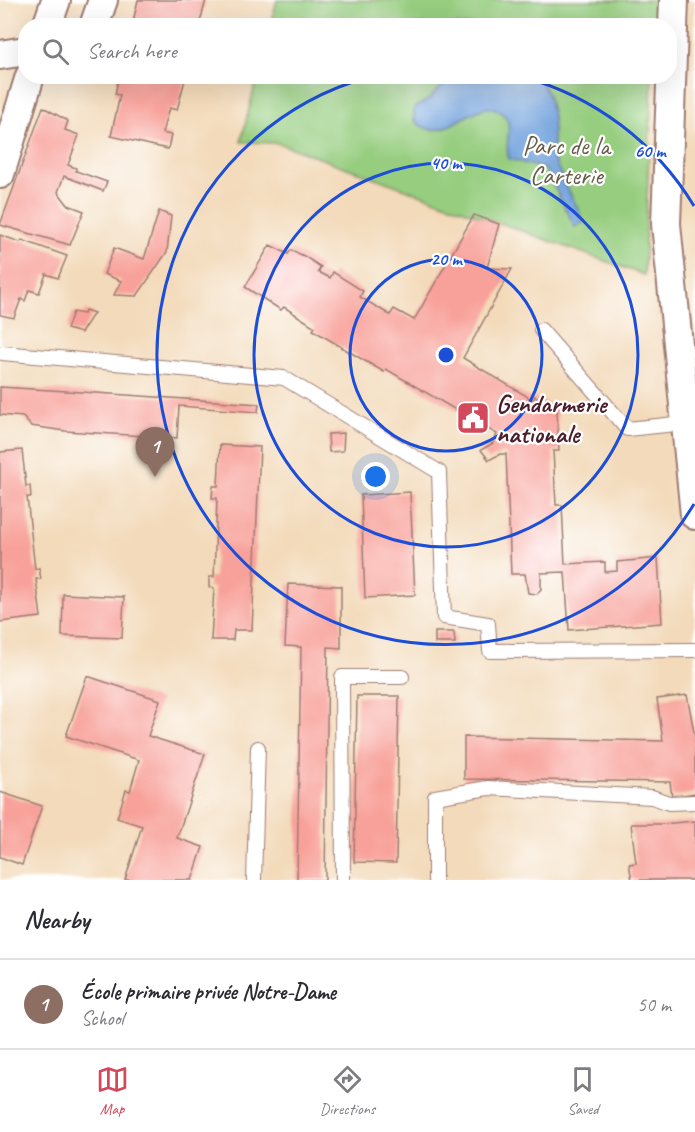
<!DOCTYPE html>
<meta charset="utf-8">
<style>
body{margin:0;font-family:Caveat,sans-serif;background:#f2f2f3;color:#2b2b33}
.you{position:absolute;left:376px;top:477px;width:21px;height:21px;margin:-15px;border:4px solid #fff;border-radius:50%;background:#1a73e8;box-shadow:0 0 0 9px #1a73e833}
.badge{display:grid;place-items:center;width:39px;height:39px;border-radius:50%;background:#d1495b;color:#fff;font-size:20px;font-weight:700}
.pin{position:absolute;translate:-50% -50px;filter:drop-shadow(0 2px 3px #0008)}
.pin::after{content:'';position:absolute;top:32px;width:21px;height:18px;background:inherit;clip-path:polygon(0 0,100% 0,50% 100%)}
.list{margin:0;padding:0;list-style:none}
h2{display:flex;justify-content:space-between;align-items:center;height:78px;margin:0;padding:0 24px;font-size:26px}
h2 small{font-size:20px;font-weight:400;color:#7c7c81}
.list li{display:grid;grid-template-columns:39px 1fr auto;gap:18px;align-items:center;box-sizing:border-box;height:90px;padding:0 24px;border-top:2px solid #e1e1e2}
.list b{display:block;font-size:22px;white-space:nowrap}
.list p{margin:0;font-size:20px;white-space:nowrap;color:#7c7c81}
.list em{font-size:20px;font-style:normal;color:#7c7c81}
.icon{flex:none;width:33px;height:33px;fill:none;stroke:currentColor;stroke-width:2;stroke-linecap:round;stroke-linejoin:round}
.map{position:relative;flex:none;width:695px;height:880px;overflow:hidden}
.search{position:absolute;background:#fff;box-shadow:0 6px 24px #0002;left:18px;right:18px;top:18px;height:66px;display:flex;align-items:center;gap:15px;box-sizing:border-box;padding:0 21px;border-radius:24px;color:#7c7c81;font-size:22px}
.sheet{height:168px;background:#fff}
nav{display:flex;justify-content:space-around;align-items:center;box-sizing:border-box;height:84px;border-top:2px solid #e1e1e2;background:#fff;font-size:16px;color:#7c7c81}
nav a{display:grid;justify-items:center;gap:3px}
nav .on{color:#d1495b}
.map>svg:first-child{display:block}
</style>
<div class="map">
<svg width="695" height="880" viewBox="0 0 695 880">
<rect width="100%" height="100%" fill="#fff"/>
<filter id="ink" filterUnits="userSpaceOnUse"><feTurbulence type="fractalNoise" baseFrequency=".0167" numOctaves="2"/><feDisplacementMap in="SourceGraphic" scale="12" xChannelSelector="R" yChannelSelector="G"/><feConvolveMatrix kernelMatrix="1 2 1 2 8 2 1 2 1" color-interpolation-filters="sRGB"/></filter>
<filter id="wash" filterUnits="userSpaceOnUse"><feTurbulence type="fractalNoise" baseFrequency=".008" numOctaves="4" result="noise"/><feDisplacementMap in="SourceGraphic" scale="24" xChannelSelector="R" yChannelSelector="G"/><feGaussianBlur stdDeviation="1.35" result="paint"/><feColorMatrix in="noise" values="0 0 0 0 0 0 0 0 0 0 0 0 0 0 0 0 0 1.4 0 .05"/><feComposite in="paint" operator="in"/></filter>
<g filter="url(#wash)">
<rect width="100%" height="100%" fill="#f3daba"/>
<g fill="#96cd7f" stroke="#707655" stroke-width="1.5">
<polygon points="277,0 656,0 655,25 270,25"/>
<polygon points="257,77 652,77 644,275 278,143 241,142"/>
</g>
<path fill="#73a3dd" stroke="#5e6184" stroke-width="1.5" d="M450 77H539L548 95 553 117V158L584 222 575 227 545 169 509 159C503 144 515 126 503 114 477 89 444 153 414 120V108L429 99Z"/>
<g id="blocks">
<g fill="#f8a19a">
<polygon points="138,0 206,0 199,26 132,26"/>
<polygon points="119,76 186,76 177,110 169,108 162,133 171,135 168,149 111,136 120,95 115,94"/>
<polygon points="43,107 68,121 65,130 79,135 68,165 76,168 76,171 107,182 103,191 64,176 58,192 68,205 84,211 70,245 0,225"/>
<polygon points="159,211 171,216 167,252 137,296 114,295 121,281 104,274 114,248 144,259"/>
<polygon points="474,215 499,224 487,268 512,269 463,358 533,400 535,396 557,410 559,451 553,451 556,505 562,505 565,564 605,562 605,572 617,571 617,562 658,558 662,623 569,630 565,572 541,573 541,589 537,594 528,593 525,574 511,574 506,454 500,454 489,460 481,450 493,443 497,434 386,369 384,372 348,351 313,330 315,327 284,307 281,310 245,287 270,245 288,254 291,250 304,256 321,267 318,272 330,278 333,272 363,291 360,297 390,315 394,309 414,320"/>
<polygon points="0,235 20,242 22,240 67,256 58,278 46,274 39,293 29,290 25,301 21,299 14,318 0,315"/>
<polygon points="85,310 94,313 81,333 67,329 73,312 84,314"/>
<polygon points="0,387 67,391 259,404 258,412 179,406 177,438 65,431 31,426 23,417 0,415"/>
<polygon points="344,433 343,451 329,452 328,434"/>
<polygon points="220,445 260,447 252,630 234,630 233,640 211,640 214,588 209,587 209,577 214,577 217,498 212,498 213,486 218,486"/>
<polygon points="22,450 26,486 30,486 31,497 27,497 35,569 39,568 41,579 36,579 41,617 0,622 0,452"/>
<polygon points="410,492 415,595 365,598 361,495"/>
<polygon points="288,584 341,586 341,648 328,647 325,880 297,880 301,647 285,646"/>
<polygon points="63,594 124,597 122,638 62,636"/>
<polygon points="435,632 454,632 455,643 435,643"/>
<polygon points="87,676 160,700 148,736 205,754 177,838 203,847 192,880 125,880 142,826 117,818 126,790 130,791 139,760 66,736"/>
<polygon points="687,695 695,737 695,793 672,797 670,782 464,779 464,737 663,741 657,699"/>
<polygon points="357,696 399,696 396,863 354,862"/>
<polygon points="0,792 42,806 22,865 0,857"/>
<polygon points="695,821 695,880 632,880 629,864 636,863 631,824 661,824"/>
</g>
</g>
</g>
<g filter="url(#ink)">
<use href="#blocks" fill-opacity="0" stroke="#9e7c72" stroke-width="1.5"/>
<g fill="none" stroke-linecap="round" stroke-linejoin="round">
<defs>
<g id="lane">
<polyline points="541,330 627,429 686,423"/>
<polyline points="2,353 284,378 439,472 444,617 488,624 490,651 695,650"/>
<polyline points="254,880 258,748"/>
<polyline points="343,880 342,677 402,677"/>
<polyline points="435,880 435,797 488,788 652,797 669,803 695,802"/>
</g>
<g id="street">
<polyline points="674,0 666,224 695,515"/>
<polyline points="47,26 56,0"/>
<polyline points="94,26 103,0"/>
<polyline points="0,55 19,52 26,54"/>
<polyline points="0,174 30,76"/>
</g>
</defs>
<use href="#lane" stroke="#9e7c72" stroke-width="16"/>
<use href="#street" stroke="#9e7c72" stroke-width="32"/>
<use href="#lane" stroke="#fff" stroke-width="14"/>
<use href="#street" stroke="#fff" stroke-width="28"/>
</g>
</g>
<g fill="none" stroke="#1d4ed8" stroke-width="3">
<circle cx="446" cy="355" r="96"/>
<circle cx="446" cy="355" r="192"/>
<path d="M694 504A289 289 0 1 1 369 77M523 77A289 289 0 0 1 694 206"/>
</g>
<defs>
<symbol id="civic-square" viewBox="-11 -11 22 22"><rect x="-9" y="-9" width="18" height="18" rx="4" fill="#d1495b" stroke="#fff"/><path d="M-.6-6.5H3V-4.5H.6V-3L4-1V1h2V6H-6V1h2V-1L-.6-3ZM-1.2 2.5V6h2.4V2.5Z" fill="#fff"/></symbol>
</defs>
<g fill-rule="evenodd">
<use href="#civic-square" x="454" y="399" width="38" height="38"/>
</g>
<g text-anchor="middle" stroke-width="4.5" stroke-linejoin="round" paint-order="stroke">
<g font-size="26" fill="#655c48" stroke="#fff">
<text x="566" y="154">Parc de la<tspan x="566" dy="30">Carterie</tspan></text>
</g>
<g font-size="26" font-weight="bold" fill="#4a1f2b" stroke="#fff" text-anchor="start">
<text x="496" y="412">Gendarmerie<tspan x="496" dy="30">nationale</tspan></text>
</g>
</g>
<circle cx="446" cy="355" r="9" fill="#1d4ed8" stroke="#fff" stroke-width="3"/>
<g font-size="18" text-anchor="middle" font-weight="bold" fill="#1d4ed8" stroke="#fff" stroke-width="4.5" stroke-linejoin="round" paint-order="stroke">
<text x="650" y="157">60 m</text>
<text x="446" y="169">40 m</text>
<text x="446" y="265">20 m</text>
</g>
</svg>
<div class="you"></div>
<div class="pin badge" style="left:155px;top:477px;background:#8d6e63">1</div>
<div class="search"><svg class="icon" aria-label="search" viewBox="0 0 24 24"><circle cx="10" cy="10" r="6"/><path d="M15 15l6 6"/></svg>Search here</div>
</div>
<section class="sheet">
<h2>Nearby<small></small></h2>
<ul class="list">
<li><span class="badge" style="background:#8d6e63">1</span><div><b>École primaire privée Notre-Dame</b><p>School</p></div><em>50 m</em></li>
</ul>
</section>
<nav>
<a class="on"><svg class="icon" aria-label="map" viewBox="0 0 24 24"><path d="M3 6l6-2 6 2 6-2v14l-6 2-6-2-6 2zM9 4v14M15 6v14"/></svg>Map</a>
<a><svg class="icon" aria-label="directions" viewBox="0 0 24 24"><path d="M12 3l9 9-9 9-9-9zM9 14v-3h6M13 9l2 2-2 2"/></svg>Directions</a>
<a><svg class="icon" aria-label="saved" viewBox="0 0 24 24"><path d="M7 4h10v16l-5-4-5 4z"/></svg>Saved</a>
</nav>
